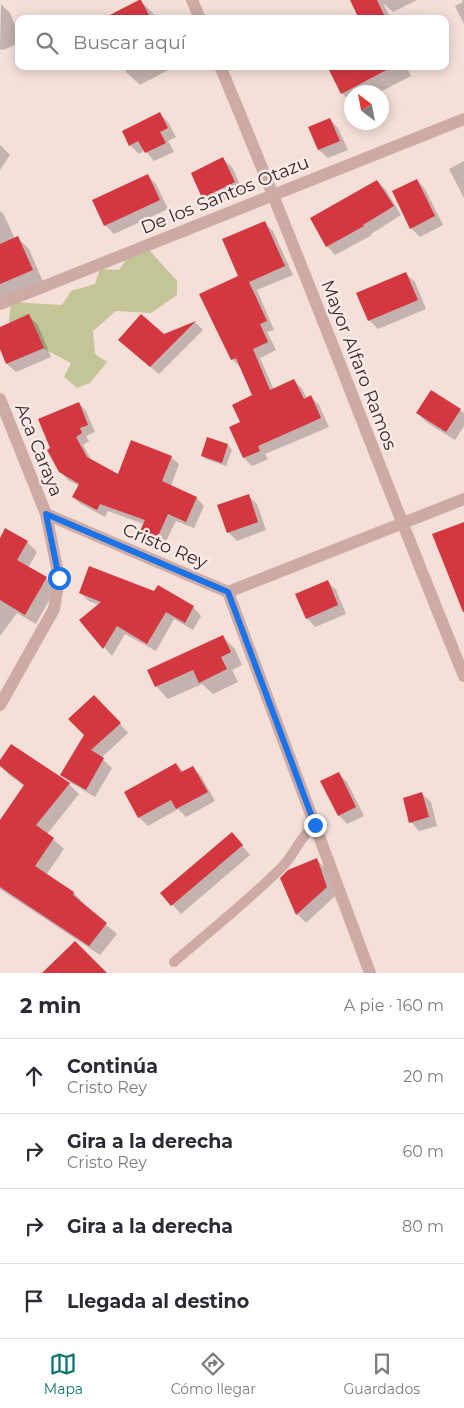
<!DOCTYPE html>
<html lang="es">
<meta charset="utf-8">
<style>
body{margin:0;font-family:Montserrat,sans-serif;background:#f7f7f7;color:#2b2b33}
.compass{position:absolute;left:344px;top:85px;width:45px;height:45px;border-radius:50%;background:#fff;box-shadow:0 2px 12px #0003;rotate:328deg}
.stop{position:absolute;width:15px;height:15px;margin:-11px;border:4px solid #1a73e8;border-radius:50%;background:#fff}
.stop.end{background:#1a73e8;border-color:#fff;box-shadow:0 1px 5px #0008}
.list{margin:0;padding:0;list-style:none}
h2{display:flex;justify-content:space-between;align-items:center;height:65px;margin:0;padding:0 20px;font-size:21px}
h2 small{font-size:16px;font-weight:400;color:#7c7c81}
.list li{display:grid;grid-template-columns:32px 1fr auto;gap:15px;align-items:center;box-sizing:border-box;height:75px;padding:0 20px;border-top:1px solid #e1e1e2}
.list b{display:block;font-size:19px;white-space:nowrap}
.list p{margin:0;font-size:16px;white-space:nowrap;color:#7c7c81}
.list em{font-size:16px;font-style:normal;color:#7c7c81}
.icon{flex:none;width:28px;height:28px;fill:none;stroke:currentColor;stroke-width:2;stroke-linecap:round;stroke-linejoin:round}
.map{position:relative;flex:none;width:464px;height:973px;overflow:hidden}
.search{position:absolute;background:#fff;box-shadow:0 2px 12px #0003;left:15px;right:15px;top:15px;height:55px;display:flex;align-items:center;gap:12px;box-sizing:border-box;padding:0 18px;border-radius:10px;color:#7c7c81;font-size:19px}
.sheet{height:365px;background:#fff}
nav{display:flex;justify-content:space-around;align-items:center;box-sizing:border-box;height:70px;border-top:1px solid #e1e1e2;background:#fff;font-size:14px;color:#7c7c81}
nav a{display:grid;justify-items:center;gap:2px}
nav .on{color:#0f766e}
.map>svg:first-child{display:block}
</style>
<div class="map">
<svg width="464" height="973" viewBox="0 0 464 973">
<rect width="100%" height="100%" fill="#f4dfd9"/>
<polygon fill="#c3c597" points="132,251 150,251 177,281 177,295 151,313 116,311 93,331 95,354 107,362 90,383 77,388 64,377 71,363 25,339 7,343 11,302 62,305 71,291 95,284 100,269 119,270"/>
<g fill="#0003">
<polygon points="352,0 417,0 393,12 383,3 391,19 361,19"/>
<polygon points="462,0 464,0 464,24 455,6 463,2"/>
<polygon points="140,1 153,13 156,19 105,19"/>
<polygon points="1,4 10,13 19,36 19,43 3,50 0,49"/>
<polygon points="124,66 176,66 140,85 127,73"/>
<polygon points="328,66 406,66 411,76 380,92 352,92 352,103 342,93"/>
<polygon points="160,114 168,122 176,137 168,141 174,152 154,161 145,150 139,154 130,145"/>
<polygon points="330,119 338,128 348,150 328,158 319,150 310,128"/>
<polygon points="0,145 10,155 0,170"/>
<polygon points="223,159 232,167 243,191 212,206 204,197 192,174"/>
<polygon points="464,161 464,198 449,169"/>
<polygon points="148,176 156,184 168,209 114,234 105,225"/>
<polygon points="417,180 425,189 443,225 420,237 411,228"/>
<polygon points="377,181 386,190 401,215 371,234 372,235 335,255 327,246"/>
<polygon points="0,211 4,215 15,239 18,238 29,249 43,282 0,300"/>
<polygon points="264,223 273,231 293,275 257,290 274,330 267,332 276,350 260,358 274,390 294,380 302,389 307,398 311,397 319,405 329,427 265,454 268,459 252,466 244,458 241,423 253,396 240,367 232,359 239,277"/>
<polygon points="406,274 415,282 426,309 378,329 369,320"/>
<polygon points="29,316 38,325 51,357 16,372 7,364 0,346 0,328"/>
<polygon points="195,322 203,330 159,374 128,348"/>
<polygon points="79,403 86,411 95,432 86,436 89,441 83,445 92,461 119,476 171,457 179,464 171,486 197,498 204,506 194,528 176,521 164,545 149,538 141,530 144,524 108,511 105,517 81,504 73,497 79,486 68,480 60,471"/>
<polygon points="460,410 464,413 464,426 455,440 426,422 418,413"/>
<polygon points="208,439 228,445 232,450 226,466 206,459 202,455"/>
<polygon points="248,496 257,504 266,530 237,541 228,532"/>
<polygon points="27,542 37,552 28,568 46,578 56,588 36,624 17,613 0,636 0,550"/>
<polygon points="327,581 336,590 346,614 315,627 307,618"/>
<polygon points="80,593 193,607 201,616 193,630 174,619 156,651 125,634 112,656 80,620 99,605 89,601"/>
<polygon points="222,636 235,649 242,665 232,670 238,682 213,694 202,684 168,699 156,686"/>
<polygon points="103,705 128,733 101,758 112,768 95,797 71,783 62,775"/>
<polygon points="0,762 69,784 79,794 47,834 64,849 46,875 74,893 84,904 83,905 117,934 100,955 0,889 0,823 25,786 9,775 0,765"/>
<polygon points="176,764 184,772 193,767 201,776 215,801 186,817 178,809 148,826 139,817"/>
<polygon points="338,773 347,782 364,816 347,824 339,815"/>
<polygon points="422,794 431,802 437,826 419,831 411,822"/>
<polygon points="240,843 250,855 181,914 162,893"/>
<polygon points="316,859 325,868 335,896 306,923 297,914 282,878"/>
</g>
<g fill="#d33840">
<polygon points="139,0 141,0 151,19 102,19"/>
<polygon points="350,0 377,0 386,19 359,19"/>
<polygon points="327,66 394,66 341,94"/>
<polygon points="160,112 168,128 160,132 166,143 145,153 138,141 129,146 122,131"/>
<polygon points="330,118 340,141 318,150 308,127"/>
<polygon points="223,157 235,182 202,198 191,173"/>
<polygon points="148,174 160,200 104,226 92,200"/>
<polygon points="417,179 435,216 410,229 392,191"/>
<polygon points="377,180 394,206 363,225 364,226 326,247 310,218"/>
<polygon points="265,221 285,266 249,282 267,321 260,324 268,342 253,349 270,390 294,379 304,399 311,395 321,418 258,446 260,451 243,458 229,427 240,422 232,405 252,395 236,358 231,360 199,294 238,276 222,239"/>
<polygon points="18,236 33,270 0,284 0,244"/>
<polygon points="406,272 418,300 368,321 356,293"/>
<polygon points="29,314 44,348 6,364 0,349 0,327"/>
<polygon points="141,314 164,334 196,321 150,367 118,340"/>
<polygon points="431,390 461,409 446,432 416,413"/>
<polygon points="79,402 88,425 80,428 82,433 76,437 87,457 118,474 131,440 172,456 162,481 197,497 186,522 168,514 157,538 140,531 145,520 100,504 97,510 72,497 79,484 59,472 47,450 50,448 38,419"/>
<polygon points="207,437 228,444 222,463 201,456"/>
<polygon points="249,494 258,522 227,533 217,505"/>
<polygon points="464,522 464,612 463,612 432,534"/>
<polygon points="5,528 28,541 17,560 47,577 25,615 0,600 0,538"/>
<polygon points="89,566 154,591 158,585 194,606 185,623 166,612 147,644 117,626 103,649 79,620 101,602 79,593"/>
<polygon points="328,580 338,605 306,619 295,594"/>
<polygon points="223,635 231,652 221,657 227,669 199,683 193,670 155,687 147,670"/>
<polygon points="94,695 121,723 91,750 104,758 86,790 60,775 84,735 68,719"/>
<polygon points="11,744 70,783 36,825 54,838 35,866 74,892 73,895 107,923 89,946 0,887 0,820 24,785 0,766 0,760"/>
<polygon points="176,763 181,772 193,766 208,792 176,809 171,800 138,818 124,792"/>
<polygon points="339,772 356,807 338,816 320,781"/>
<polygon points="422,792 429,817 409,823 403,798"/>
<polygon points="232,832 243,845 171,906 160,893"/>
<polygon points="317,858 327,887 296,915 280,878 288,870"/>
<polygon points="75,941 107,973 42,973"/>
</g>
<g fill="none" stroke-linecap="round" stroke-linejoin="round">
<path stroke="#cdaaa4" stroke-width="10" d="M174 962C210 931 248 901 282 867 295 854 300 836 315 825"/>
<g stroke="#cdaaa4" stroke-width="12">
<polyline points="192,0 200,19"/>
<path d="M220 66C305 268 381 474 464 676"/>
<polyline points="46,514 228,592 464,499"/>
<polyline points="228,592 370,973"/>
</g>
<g stroke="#cdaaa4" stroke-width="12">
<polyline points="0,304 464,119"/>
<polyline points="0,399 46,514 59,578 54,609 0,705"/>
</g>
</g>
<g fill="none" stroke-linecap="round" stroke-linejoin="round">
<polyline stroke="#1a73e8" stroke-width="6" points="59,578 46,514 228,592 315,825"/>
</g>
<g text-anchor="middle" stroke-width="5" stroke-linejoin="round" paint-order="stroke">
<g font-size="18" fill="#382726" stroke="#fbebe6">
<text transform="translate(225 195) rotate(-22)" y="6">De los Santos Otazu</text>
<text transform="translate(359 365) rotate(69)" y="6">Mayor Alfaro Ramos</text>
<text transform="translate(39 450) rotate(68)" y="6">Aca Caraya</text>
<text transform="translate(165 546) rotate(23)" y="6">Cristo Rey</text>
</g>
</g>
</svg>
<svg class="compass" viewBox="-18 -18 36 36"><path d="M0-13l5 13h-10z" fill="#e53935"/><path d="M0 13l5-13h-10z" fill="#7c7c81"/></svg>
<div class="stop" style="left:59px;top:578px"></div>
<div class="stop end" style="left:315px;top:825px"></div>
<div class="search"><svg class="icon" aria-label="search" viewBox="0 0 24 24"><circle cx="10" cy="10" r="6"/><path d="M15 15l6 6"/></svg>Buscar aquí</div>
</div>
<section class="sheet">
<h2>2 min<small>A pie · 160 m</small></h2>
<ul class="list">
<li><svg class="icon" aria-label="ahead" viewBox="0 0 24 24"><path d="M12 20V5M6 11l6-6 6 6"/></svg><div><b>Continúa</b><p>Cristo Rey</p></div><em>20 m</em></li>
<li><svg class="icon" aria-label="right" viewBox="0 0 24 24"><path d="M7 20v-9h11M14 6l5 5-5 5"/></svg><div><b>Gira a la derecha</b><p>Cristo Rey</p></div><em>60 m</em></li>
<li><svg class="icon" aria-label="right" viewBox="0 0 24 24"><path d="M7 20v-9h11M14 6l5 5-5 5"/></svg><div><b>Gira a la derecha</b></div><em>80 m</em></li>
<li><svg class="icon" aria-label="arrive" viewBox="0 0 24 24"><path d="M6 21V4h12l-3 4 3 4H6"/></svg><div><b>Llegada al destino</b></div></li>
</ul>
</section>
<nav>
<a class="on"><svg class="icon" aria-label="map" viewBox="0 0 24 24"><path d="M3 6l6-2 6 2 6-2v14l-6 2-6-2-6 2zM9 4v14M15 6v14"/></svg>Mapa</a>
<a><svg class="icon" aria-label="directions" viewBox="0 0 24 24"><path d="M12 3l9 9-9 9-9-9zM9 14v-3h6M13 9l2 2-2 2"/></svg>Cómo llegar</a>
<a><svg class="icon" aria-label="saved" viewBox="0 0 24 24"><path d="M7 4h10v16l-5-4-5 4z"/></svg>Guardados</a>
</nav>
